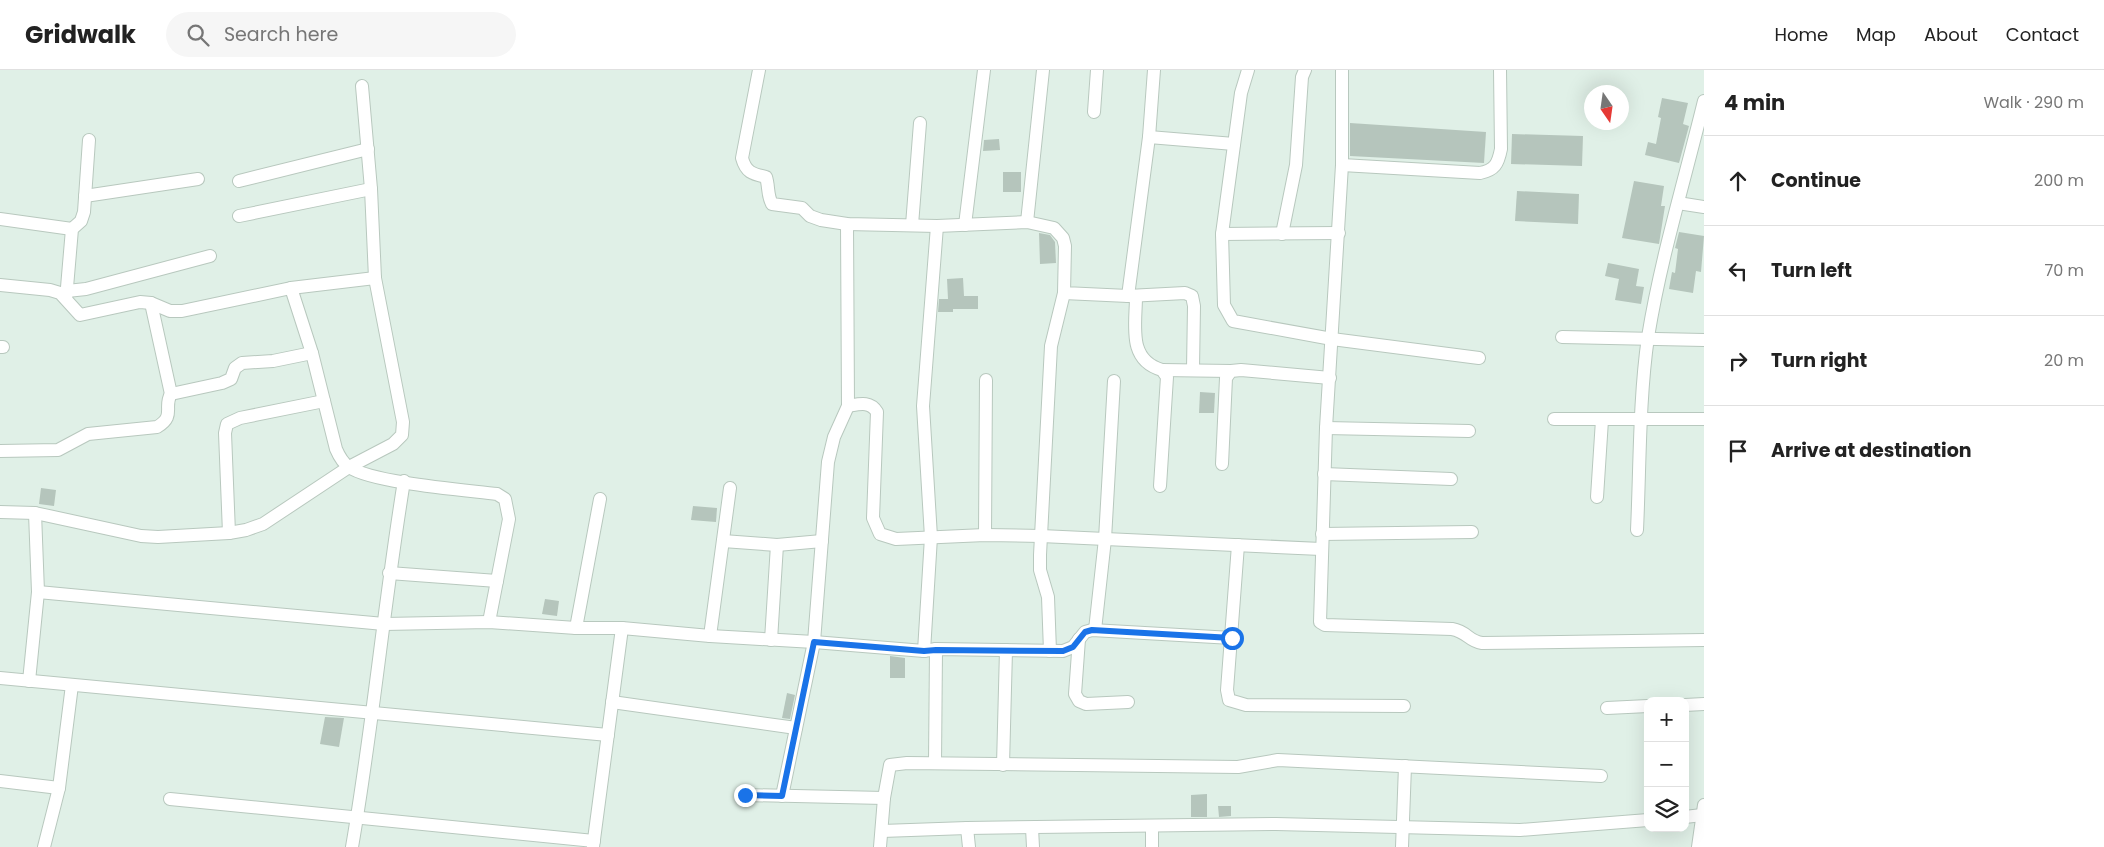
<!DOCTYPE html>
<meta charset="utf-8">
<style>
body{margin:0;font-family:Poppins,sans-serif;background:#f6f6f6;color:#222}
.controls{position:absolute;right:15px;bottom:15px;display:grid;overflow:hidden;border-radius:10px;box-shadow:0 5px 20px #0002}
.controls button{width:45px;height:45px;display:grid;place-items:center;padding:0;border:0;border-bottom:1px solid #e0e0e0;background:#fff;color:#222;font:25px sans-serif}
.compass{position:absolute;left:1584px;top:15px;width:45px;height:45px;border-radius:50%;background:#fff;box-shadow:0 5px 20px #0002;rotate:167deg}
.stop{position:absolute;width:15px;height:15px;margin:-11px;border:4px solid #1a73e8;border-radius:50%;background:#fff}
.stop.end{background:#1a73e8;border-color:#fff;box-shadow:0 1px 5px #0008}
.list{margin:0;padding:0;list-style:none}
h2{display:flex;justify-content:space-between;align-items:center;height:65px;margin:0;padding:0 20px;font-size:21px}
h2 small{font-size:16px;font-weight:400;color:#767676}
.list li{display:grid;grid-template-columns:32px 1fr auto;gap:15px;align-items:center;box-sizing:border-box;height:90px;padding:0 20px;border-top:1px solid #e0e0e0}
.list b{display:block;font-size:19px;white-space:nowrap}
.list em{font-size:16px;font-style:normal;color:#767676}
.icon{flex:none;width:28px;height:28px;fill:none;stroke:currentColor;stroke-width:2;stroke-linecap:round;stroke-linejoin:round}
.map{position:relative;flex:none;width:1704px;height:777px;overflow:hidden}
header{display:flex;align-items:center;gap:30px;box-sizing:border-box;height:70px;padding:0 25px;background:#fff;border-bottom:1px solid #e0e0e0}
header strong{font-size:24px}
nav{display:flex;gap:28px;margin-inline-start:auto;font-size:18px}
.search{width:350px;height:45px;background:#f6f6f6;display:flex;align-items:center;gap:12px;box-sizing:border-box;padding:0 18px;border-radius:28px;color:#767676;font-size:19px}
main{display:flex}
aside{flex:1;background:#fff}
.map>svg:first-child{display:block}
</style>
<header>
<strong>Gridwalk</strong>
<div class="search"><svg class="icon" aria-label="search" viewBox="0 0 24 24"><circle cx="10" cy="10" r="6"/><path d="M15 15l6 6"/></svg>Search here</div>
<nav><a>Home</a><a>Map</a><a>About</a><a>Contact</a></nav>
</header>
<main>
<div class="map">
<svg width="1704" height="777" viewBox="0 0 1704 777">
<rect width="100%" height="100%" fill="#e0f0e7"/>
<g fill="#b5c5bc">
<polygon points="1662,28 1688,33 1683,54 1689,56 1679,93 1645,85 1648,72 1656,74 1661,48 1658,47"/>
<polygon points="1350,53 1486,62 1484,93 1350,86"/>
<polygon points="1512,64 1583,66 1582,96 1511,94"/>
<polygon points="999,69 1000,80 983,81 984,70"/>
<rect x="1003" y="102" width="18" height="20"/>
<polygon points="1634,111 1664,116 1661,136 1665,136 1659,174 1622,168"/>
<polygon points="1517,121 1579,124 1578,154 1515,151"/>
<polygon points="1679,162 1704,166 1701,202 1696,201 1693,223 1669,219 1672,202 1675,203 1678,179 1675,178"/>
<polygon points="1039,163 1050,165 1055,172 1056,193 1040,194"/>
<polygon points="1608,193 1639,199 1636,216 1644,217 1641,234 1615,230 1619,209 1605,206"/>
<polygon points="963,208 964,226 978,226 978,239 953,239 953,242 938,242 939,229 948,229 947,209"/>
<polygon points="1200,322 1215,323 1214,343 1199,343"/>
<polygon points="41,418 56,420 54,436 39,434"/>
<polygon points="693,436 717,438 716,452 691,450"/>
<polygon points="545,529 559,531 557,546 542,544"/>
<polygon points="890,586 905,588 905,608 890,608"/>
<polygon points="787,623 795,625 790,649 782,648"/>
<polygon points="325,647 344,648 339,677 320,674"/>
<polygon points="1207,724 1207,747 1191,747 1191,725"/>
<polygon points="1218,736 1231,736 1231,746 1219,747"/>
</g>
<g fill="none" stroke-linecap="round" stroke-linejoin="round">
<defs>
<g id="minor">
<path d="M759 0 742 88C746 103 753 104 766 107 769 116 767 125 772 134L802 138 810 146 821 150 847 154 937 156 1027 152 1054 158 1063 168 1065 176 1064 223 1128 226 1185 223 1192 226 1194 236 1193 299"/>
<polyline points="1248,0 1241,23 1222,164 1224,235 1233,251 1332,269 1479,288"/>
<path d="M1342 0V95L1326 358 1320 552 1325 555 1452 559C1468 562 1468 571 1482 573L1704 570"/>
<polyline points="1094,42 1097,0"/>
<polyline points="1149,67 1234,74"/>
<path d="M1342 95 1480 103C1495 100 1498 94 1501 79L1500 0"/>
<polyline points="239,111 368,79"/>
<polyline points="85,126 198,109"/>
<polyline points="1678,133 1704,137"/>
<polyline points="239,146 371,119"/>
<polyline points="0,149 72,159"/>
<polyline points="1027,152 1043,0"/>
<polyline points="912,155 920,53"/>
<polyline points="965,155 984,0"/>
<polyline points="1222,164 1339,163"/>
<polyline points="1282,164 1296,95 1302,7 1305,0"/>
<polyline points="0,215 50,220 60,223 80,245 140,232 151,233 170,241 182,241 291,218 375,208"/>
<path d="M291 218 312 283 336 379C339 386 343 393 349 397 373 413 465 420 497 424L505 429 509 449 489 552"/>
<polyline points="67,221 86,219 210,186"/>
<polyline points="1128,226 1149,67 1154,0"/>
<path d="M1136 226C1136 255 1127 290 1162 300L1167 307 1160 416"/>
<polyline points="66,229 72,159 81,151 84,142 89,70"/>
<polyline points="151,233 171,324"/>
<polyline points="1562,267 1704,270"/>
<polyline points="0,277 3,277"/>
<polyline points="1162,300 1231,301"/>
<path d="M848 336C860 334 870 331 877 342L873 448 880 464 896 469 985 465 1041 466 1321 479"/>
<polyline points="1554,349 1704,349"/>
<polyline points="1326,358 1469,361"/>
<path d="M0 381 58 380 88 364 157 357C176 346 163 337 171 324L222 313 231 309 235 298 242 293 273 291 312 283"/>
<polyline points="1222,394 1226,308 1231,301 1241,300 1330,308"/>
<polyline points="1324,404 1451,409"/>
<polyline points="1597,427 1602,350"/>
<polyline points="0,442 35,443 141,466 158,467 229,463 246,460 263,454 349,397 393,374 402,365 403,352 375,208 371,119 362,16"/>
<path d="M1637 460C1640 396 1639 330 1648 267 1661 187 1685 109 1704 31"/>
<polyline points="229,463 225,363 227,354 240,348 324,331"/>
<polyline points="1322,464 1472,462"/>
<polyline points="985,465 986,310"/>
<polyline points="723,471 777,475 822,471"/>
<polyline points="1238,475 1227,620 1229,630 1246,635 1404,636"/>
<polyline points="389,503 497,511"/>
<polyline points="38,522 384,554 489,552 576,558 622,558 710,566 814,572 924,581 936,579 1063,581 1073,577 1085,562 1092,560 1232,568"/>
<polyline points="576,558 600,429"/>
<polyline points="1095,560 1105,469 1114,311"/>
<polyline points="710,566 730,418"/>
<polyline points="1079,569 1075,624 1079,631 1086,634 1128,632"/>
<polyline points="771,570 777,475"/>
<polyline points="924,581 931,467 923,336 937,156"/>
<polyline points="1050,581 1048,527 1040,500 1040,485 1051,276 1064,223"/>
<polyline points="0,608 608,665"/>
<polyline points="29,611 38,522 35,443"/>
<polyline points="612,632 796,658"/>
<polyline points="1685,635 1704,634"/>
<polyline points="1607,638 1648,636"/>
<polyline points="935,693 936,579"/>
<polyline points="1003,695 1006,580"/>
<polyline points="0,711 59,718"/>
<polyline points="745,725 884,728"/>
<polyline points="782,726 814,572 828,392 834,367 848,336 847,154"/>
<polyline points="170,729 594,771"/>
<polyline points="1685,747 1702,745"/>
<polyline points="1152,757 1152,777"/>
<polyline points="967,758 969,777"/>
<polyline points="1032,758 1033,777"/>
<polyline points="882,761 967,758 1276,754 1520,760 1648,750"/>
<polyline points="44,777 59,718 72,615"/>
<path d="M352 777C373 656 384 533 404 411"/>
<polyline points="593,777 622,558"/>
<polyline points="880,777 884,728 890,695 907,693 1238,697 1278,690 1601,706"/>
<polyline points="1402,777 1405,696"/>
<polyline points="1698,777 1704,735"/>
</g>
</defs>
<use href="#minor" stroke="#b8c8be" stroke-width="14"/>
<use href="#minor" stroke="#fff" stroke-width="12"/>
</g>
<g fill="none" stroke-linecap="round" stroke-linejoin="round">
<polyline stroke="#1a73e8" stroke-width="6" points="745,725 782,726 814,572 924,581 936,580 1063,581 1073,577 1085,562 1092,560 1232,568"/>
</g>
</svg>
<div class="controls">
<button>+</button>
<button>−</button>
<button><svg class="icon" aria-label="layers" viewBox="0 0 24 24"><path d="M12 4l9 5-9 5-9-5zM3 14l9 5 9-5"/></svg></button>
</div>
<svg class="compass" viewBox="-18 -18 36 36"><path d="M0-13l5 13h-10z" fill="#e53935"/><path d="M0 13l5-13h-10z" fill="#767676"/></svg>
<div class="stop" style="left:1232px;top:568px"></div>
<div class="stop end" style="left:745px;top:725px"></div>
</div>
<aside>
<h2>4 min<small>Walk · 290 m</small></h2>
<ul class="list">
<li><svg class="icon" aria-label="ahead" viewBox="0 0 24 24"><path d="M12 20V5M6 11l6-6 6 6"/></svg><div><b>Continue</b></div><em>200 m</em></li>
<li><svg class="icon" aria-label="left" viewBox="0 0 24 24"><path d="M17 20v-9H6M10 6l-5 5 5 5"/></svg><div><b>Turn left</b></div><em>70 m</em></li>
<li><svg class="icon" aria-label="right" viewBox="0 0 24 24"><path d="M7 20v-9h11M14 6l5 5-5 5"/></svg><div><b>Turn right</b></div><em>20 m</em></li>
<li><svg class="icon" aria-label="arrive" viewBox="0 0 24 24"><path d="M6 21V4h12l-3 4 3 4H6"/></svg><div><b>Arrive at destination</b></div></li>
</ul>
</aside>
</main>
